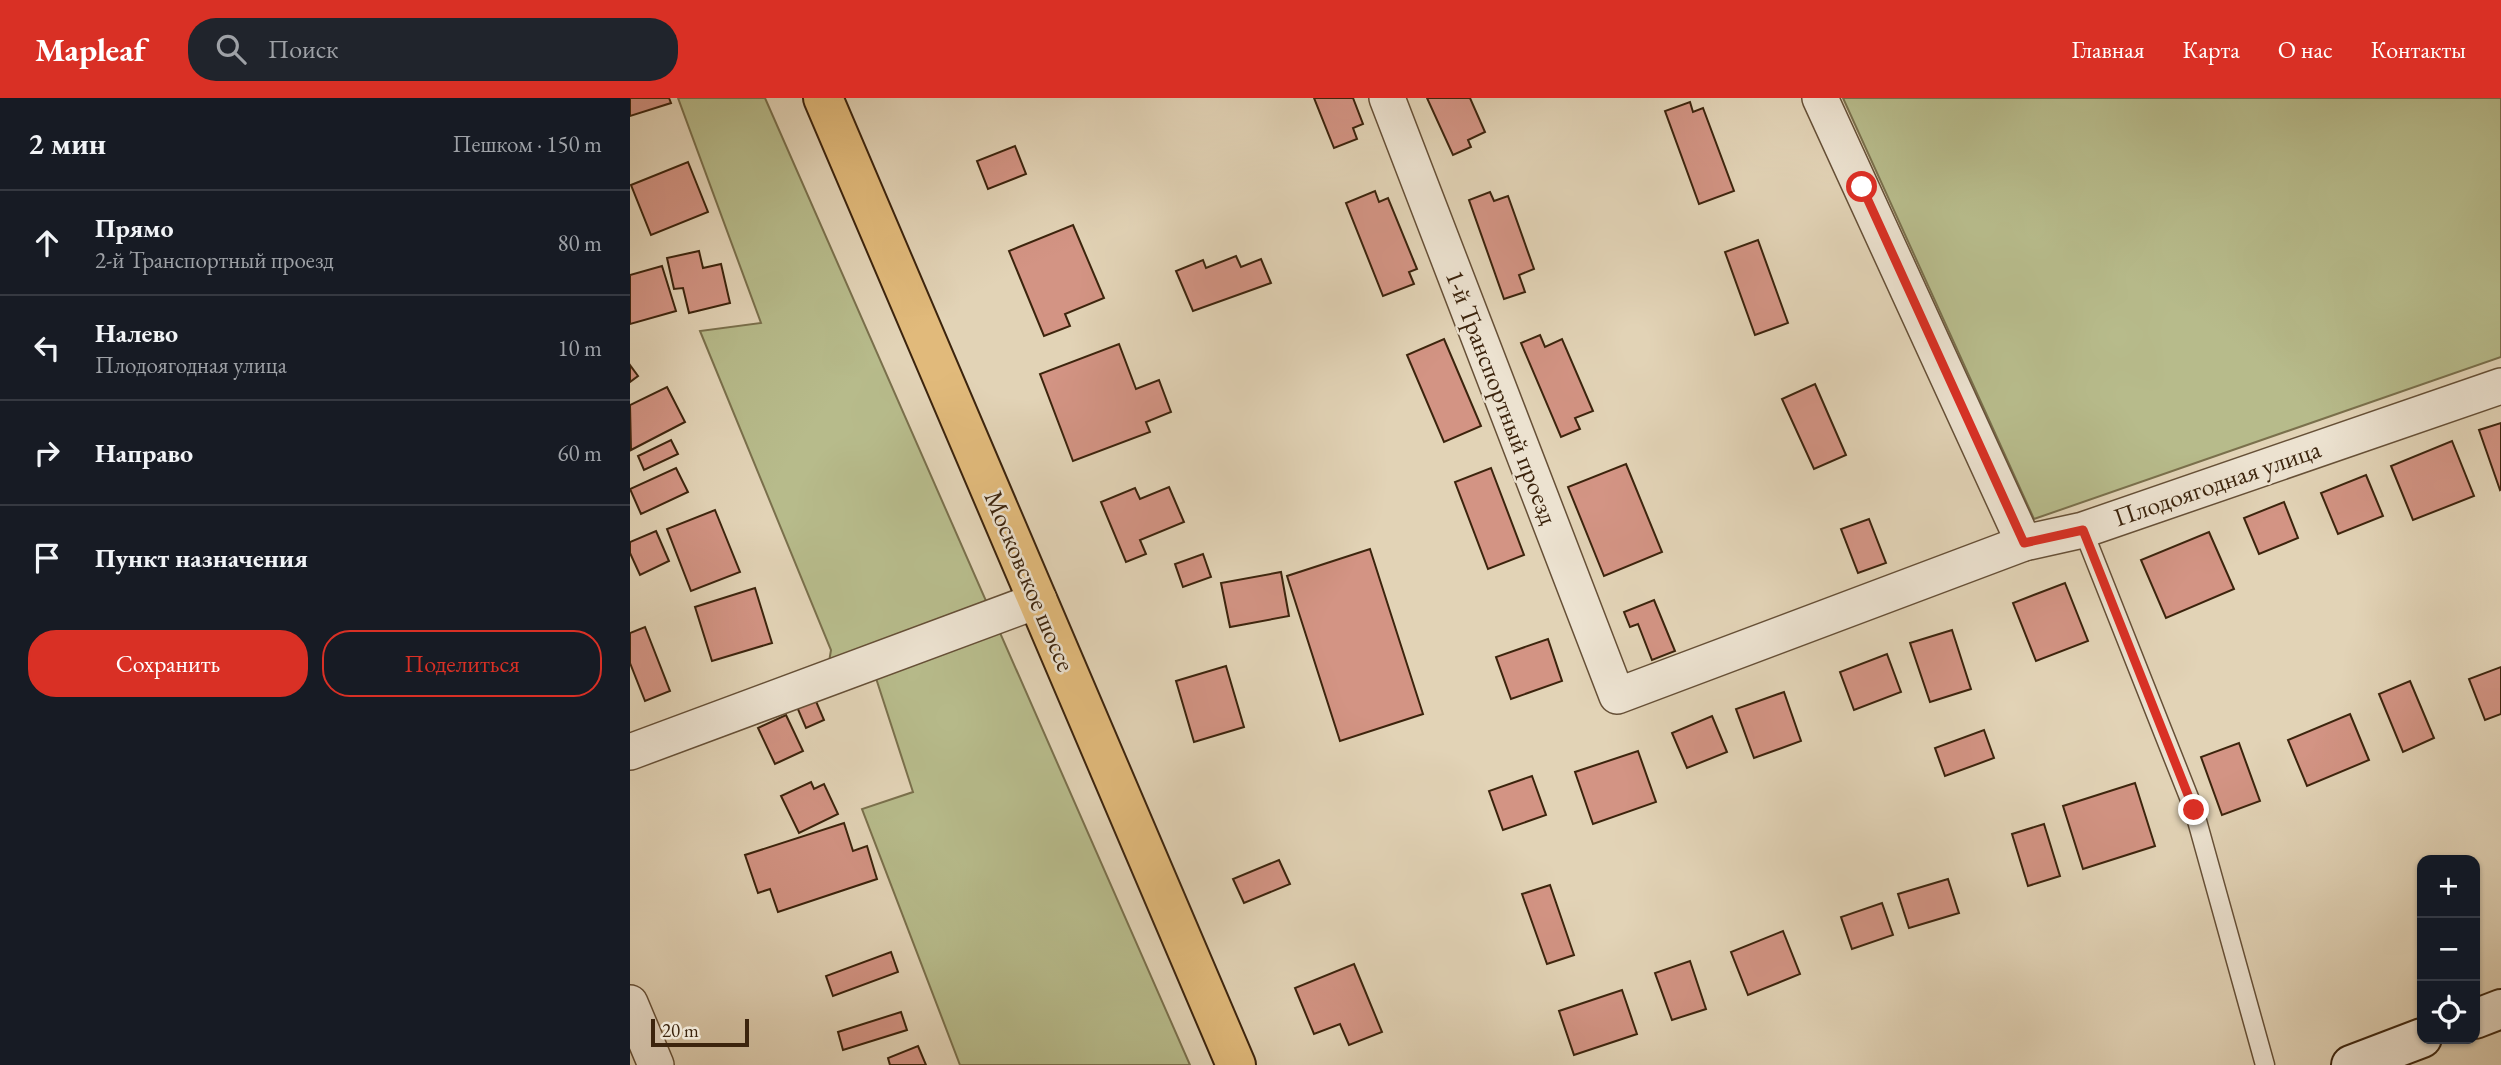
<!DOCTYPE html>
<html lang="ru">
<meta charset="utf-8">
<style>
body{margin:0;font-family:"EB Garamond",serif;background:#20242c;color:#f1f3f6}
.controls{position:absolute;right:21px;bottom:21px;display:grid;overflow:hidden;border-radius:14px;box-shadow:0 2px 5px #0004}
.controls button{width:63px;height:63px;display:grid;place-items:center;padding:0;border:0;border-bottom:2px solid #363941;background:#171b24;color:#f1f3f6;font:35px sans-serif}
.scale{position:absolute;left:21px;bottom:18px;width:98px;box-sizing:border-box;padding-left:7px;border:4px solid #3c240d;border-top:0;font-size:19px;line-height:24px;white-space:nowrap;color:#3c240d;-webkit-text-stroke:5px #ece2d0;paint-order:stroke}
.stop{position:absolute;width:21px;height:21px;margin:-16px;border:5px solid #d93025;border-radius:50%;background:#fff}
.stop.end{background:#d93025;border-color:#fff;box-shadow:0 2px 7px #0008}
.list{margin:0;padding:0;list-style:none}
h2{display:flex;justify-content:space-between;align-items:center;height:91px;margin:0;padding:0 28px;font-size:30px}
h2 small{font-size:23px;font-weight:400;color:#9ea1a6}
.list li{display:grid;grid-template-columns:46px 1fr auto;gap:21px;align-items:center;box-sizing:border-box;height:105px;padding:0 28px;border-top:2px solid #363941}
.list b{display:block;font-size:26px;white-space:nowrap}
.list p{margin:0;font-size:23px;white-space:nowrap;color:#9ea1a6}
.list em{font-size:23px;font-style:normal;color:#9ea1a6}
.actions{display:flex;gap:14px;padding:21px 28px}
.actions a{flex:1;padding:16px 0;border:2px solid #d93025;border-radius:28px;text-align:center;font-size:24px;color:#d93025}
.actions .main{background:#d93025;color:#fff}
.icon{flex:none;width:38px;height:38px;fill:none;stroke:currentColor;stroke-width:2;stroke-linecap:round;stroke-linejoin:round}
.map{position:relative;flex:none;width:1871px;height:967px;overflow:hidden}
header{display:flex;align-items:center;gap:42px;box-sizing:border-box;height:98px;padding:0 35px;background:#d93025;color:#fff}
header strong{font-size:33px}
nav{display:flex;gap:38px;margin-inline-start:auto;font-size:24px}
.search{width:490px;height:63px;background:#20242c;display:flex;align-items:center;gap:18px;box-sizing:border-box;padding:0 24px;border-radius:28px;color:#9ea1a6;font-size:26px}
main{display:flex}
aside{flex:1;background:#171b24}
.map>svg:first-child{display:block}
</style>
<header>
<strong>Mapleaf</strong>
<div class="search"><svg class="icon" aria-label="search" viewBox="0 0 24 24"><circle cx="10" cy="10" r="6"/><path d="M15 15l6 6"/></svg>Поиск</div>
<nav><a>Главная</a><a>Карта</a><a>О нас</a><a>Контакты</a></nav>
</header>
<main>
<aside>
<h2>2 мин<small>Пешком · 150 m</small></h2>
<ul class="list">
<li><svg class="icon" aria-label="ahead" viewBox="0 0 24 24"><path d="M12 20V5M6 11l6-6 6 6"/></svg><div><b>Прямо</b><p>2-й Транспортный проезд</p></div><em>80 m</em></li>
<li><svg class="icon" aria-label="left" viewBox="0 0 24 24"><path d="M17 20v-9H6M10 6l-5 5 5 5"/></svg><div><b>Налево</b><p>Плодоягодная улица</p></div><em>10 m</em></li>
<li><svg class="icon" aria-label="right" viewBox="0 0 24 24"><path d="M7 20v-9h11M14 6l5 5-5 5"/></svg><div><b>Направо</b></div><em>60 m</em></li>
<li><svg class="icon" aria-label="arrive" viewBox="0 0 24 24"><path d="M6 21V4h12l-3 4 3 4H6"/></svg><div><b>Пункт назначения</b></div></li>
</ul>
<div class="actions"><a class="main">Сохранить</a><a>Поделиться</a></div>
</aside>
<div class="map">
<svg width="1871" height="967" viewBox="0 0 1871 967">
<rect width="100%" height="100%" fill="#e2d3b6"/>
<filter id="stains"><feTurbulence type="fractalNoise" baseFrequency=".00286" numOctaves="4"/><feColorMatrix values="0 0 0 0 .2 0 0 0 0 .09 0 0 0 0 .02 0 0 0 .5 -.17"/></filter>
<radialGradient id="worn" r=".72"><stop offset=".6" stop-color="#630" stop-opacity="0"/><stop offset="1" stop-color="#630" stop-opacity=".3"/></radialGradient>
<g fill="#b7bb8b" stroke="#7a704c" stroke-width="2">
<polygon points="48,0 135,0 560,967 330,967 232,711 283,694 243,571 195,588 201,552 70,233 131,225"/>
<polygon points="1213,0 1871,0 1871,259 1404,421"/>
</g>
<g fill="#d39484" stroke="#3c240d" stroke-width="2">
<polygon points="0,0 39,0 41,5 0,18"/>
<polygon points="684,0 723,0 733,26 723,30 727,41 704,50"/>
<polygon points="797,0 840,0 855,34 838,42 841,49 823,57"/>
<polygon points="1060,4 1063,14 1073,10 1104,93 1069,106 1035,13"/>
<polygon points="385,48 396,76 358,91 347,63"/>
<polygon points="58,64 78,114 21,137 1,87"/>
<polygon points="745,93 749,104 758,100 787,171 779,174 784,186 753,198 716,105"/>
<polygon points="860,94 864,103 878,98 904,171 889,177 895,194 874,201 839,102"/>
<polygon points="443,127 474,200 435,216 440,228 414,238 379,153"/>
<polygon points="1128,142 1158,225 1125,237 1095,154"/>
<polygon points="69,153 73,170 91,166 100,205 59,215 53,190 44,191 37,160"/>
<polygon points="606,158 611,169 631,161 641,185 563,213 546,173 573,162 576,170"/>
<polygon points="32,168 46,213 0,226 0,177"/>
<polygon points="910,237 915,249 932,241 963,313 945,320 950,331 931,339 891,245"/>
<polygon points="814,241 851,328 814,344 777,257"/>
<polygon points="489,246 506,291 529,282 541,314 516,324 520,334 443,363 410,276"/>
<polygon points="0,267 8,278 0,284"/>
<polygon points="1185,286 1216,357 1184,371 1152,301"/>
<polygon points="37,289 55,324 1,352 0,307"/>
<polygon points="1871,325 1871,391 1870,392 1849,332"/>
<polygon points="41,342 48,356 14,372 8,358"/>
<polygon points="1822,343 1844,398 1783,422 1761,368"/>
<polygon points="996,366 1032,454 974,478 938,389"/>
<polygon points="46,370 58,394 11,416 0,391"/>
<polygon points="861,370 894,457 858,471 825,384"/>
<polygon points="1736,377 1753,418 1708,436 1691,395"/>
<polygon points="539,389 554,424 510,442 516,456 496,464 471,404 505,390 510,401"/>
<polygon points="1654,404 1668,440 1629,456 1614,420"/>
<polygon points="85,412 110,474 61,493 37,431"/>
<polygon points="1239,421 1256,465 1228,475 1211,431"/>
<polygon points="26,433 39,463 10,477 0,455 0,444"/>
<polygon points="1579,434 1604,491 1536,520 1511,462"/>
<polygon points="740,451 793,616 710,643 657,478"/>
<polygon points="573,456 581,479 553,489 545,466"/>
<polygon points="651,474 659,518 600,529 591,485"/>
<polygon points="1435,485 1458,543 1406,563 1383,505"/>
<polygon points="125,490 142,545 82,563 65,509"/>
<polygon points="1024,502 1045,553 1022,562 1008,526 1000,529 994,514"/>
<polygon points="15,529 40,593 15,603 0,565 0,535"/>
<polygon points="1322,532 1341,591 1300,604 1280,545"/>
<polygon points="918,541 932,583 881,601 866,559"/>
<polygon points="1257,556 1271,594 1224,612 1210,574"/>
<polygon points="596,568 614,629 564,644 546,583"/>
<polygon points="1871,569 1871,616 1855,622 1839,581"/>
<polygon points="1780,583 1804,640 1773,654 1749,596"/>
<polygon points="182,594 194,622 176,630 164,602"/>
<polygon points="1154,594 1171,643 1124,660 1106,611"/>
<polygon points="1720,616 1739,662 1677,688 1658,642"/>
<polygon points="156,617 173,653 145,666 128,630"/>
<polygon points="1082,618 1097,654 1057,670 1042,635"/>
<polygon points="1354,632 1364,660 1315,678 1305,650"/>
<polygon points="1609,645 1630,703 1592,717 1571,659"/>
<polygon points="1008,653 1026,704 963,726 945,674"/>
<polygon points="902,678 916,717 873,732 859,693"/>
<polygon points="181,684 184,691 194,686 208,716 169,735 151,698"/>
<polygon points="1505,685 1525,748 1453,771 1433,708"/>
<polygon points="214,725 223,753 237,748 247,781 148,814 140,791 128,795 115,757"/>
<polygon points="1414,726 1430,778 1398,788 1382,736"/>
<polygon points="649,762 660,786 614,805 603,781"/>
<polygon points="1318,781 1329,815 1279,830 1268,796"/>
<polygon points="920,787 944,857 917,866 892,796"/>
<polygon points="1252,805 1263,837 1222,851 1211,819"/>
<polygon points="1153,833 1170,876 1118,897 1101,854"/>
<polygon points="261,854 268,874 203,898 196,878"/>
<polygon points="1060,863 1076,911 1042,922 1025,875"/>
<polygon points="724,866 752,934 719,947 710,926 684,936 665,890"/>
<polygon points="992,892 1007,936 944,957 929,913"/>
<polygon points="271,914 277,932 213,952 208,934"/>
<polygon points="288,948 296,967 260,967 258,960"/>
</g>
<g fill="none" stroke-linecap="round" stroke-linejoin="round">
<defs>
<polyline id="lane" points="1453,432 1564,712 1635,967"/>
<g id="street">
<polyline points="757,0 987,598 1394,445 1453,432 1871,288"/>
<polyline points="1190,0 1394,445"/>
<polyline points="0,654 409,502"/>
<polyline points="0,905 26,967"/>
</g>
<g id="secondary">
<polyline points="1845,921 1871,911"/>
<polyline points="1721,967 1792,940"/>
</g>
<polyline id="primary" points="193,0 606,967"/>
</defs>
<use href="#lane" stroke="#665037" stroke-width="21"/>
<use href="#street" stroke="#665037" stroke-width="38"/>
<use href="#secondary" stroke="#3c240d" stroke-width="42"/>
<use href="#primary" stroke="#3c240d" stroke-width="42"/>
<use href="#lane" stroke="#ece2d0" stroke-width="18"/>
<use href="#street" stroke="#ece2d0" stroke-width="35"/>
<use href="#secondary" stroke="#ece2d0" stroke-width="38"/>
<use href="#primary" stroke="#e1ba7b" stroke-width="38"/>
</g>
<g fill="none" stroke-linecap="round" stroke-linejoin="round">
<polyline stroke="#d93025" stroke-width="9" points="1232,89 1394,445 1453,432 1564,712"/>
</g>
<g text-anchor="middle" stroke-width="5" stroke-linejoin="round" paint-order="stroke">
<g font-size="26" fill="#3c240d" stroke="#ece2d0">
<text transform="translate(872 299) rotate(69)" y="9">1-й Транспортный проезд</text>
<text transform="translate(1587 385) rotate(-19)" y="9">Плодоягодная улица</text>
<text transform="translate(400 483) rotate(67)" y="9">Московское шоссе</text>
</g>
</g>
<rect width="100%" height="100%" filter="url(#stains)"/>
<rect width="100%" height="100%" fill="url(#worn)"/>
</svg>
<div class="controls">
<button>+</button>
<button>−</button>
<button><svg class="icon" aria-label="locate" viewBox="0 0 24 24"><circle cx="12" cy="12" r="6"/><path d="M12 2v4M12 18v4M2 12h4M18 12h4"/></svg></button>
</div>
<div class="scale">20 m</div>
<div class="stop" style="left:1232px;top:89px"></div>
<div class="stop end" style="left:1564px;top:712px"></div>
</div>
</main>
